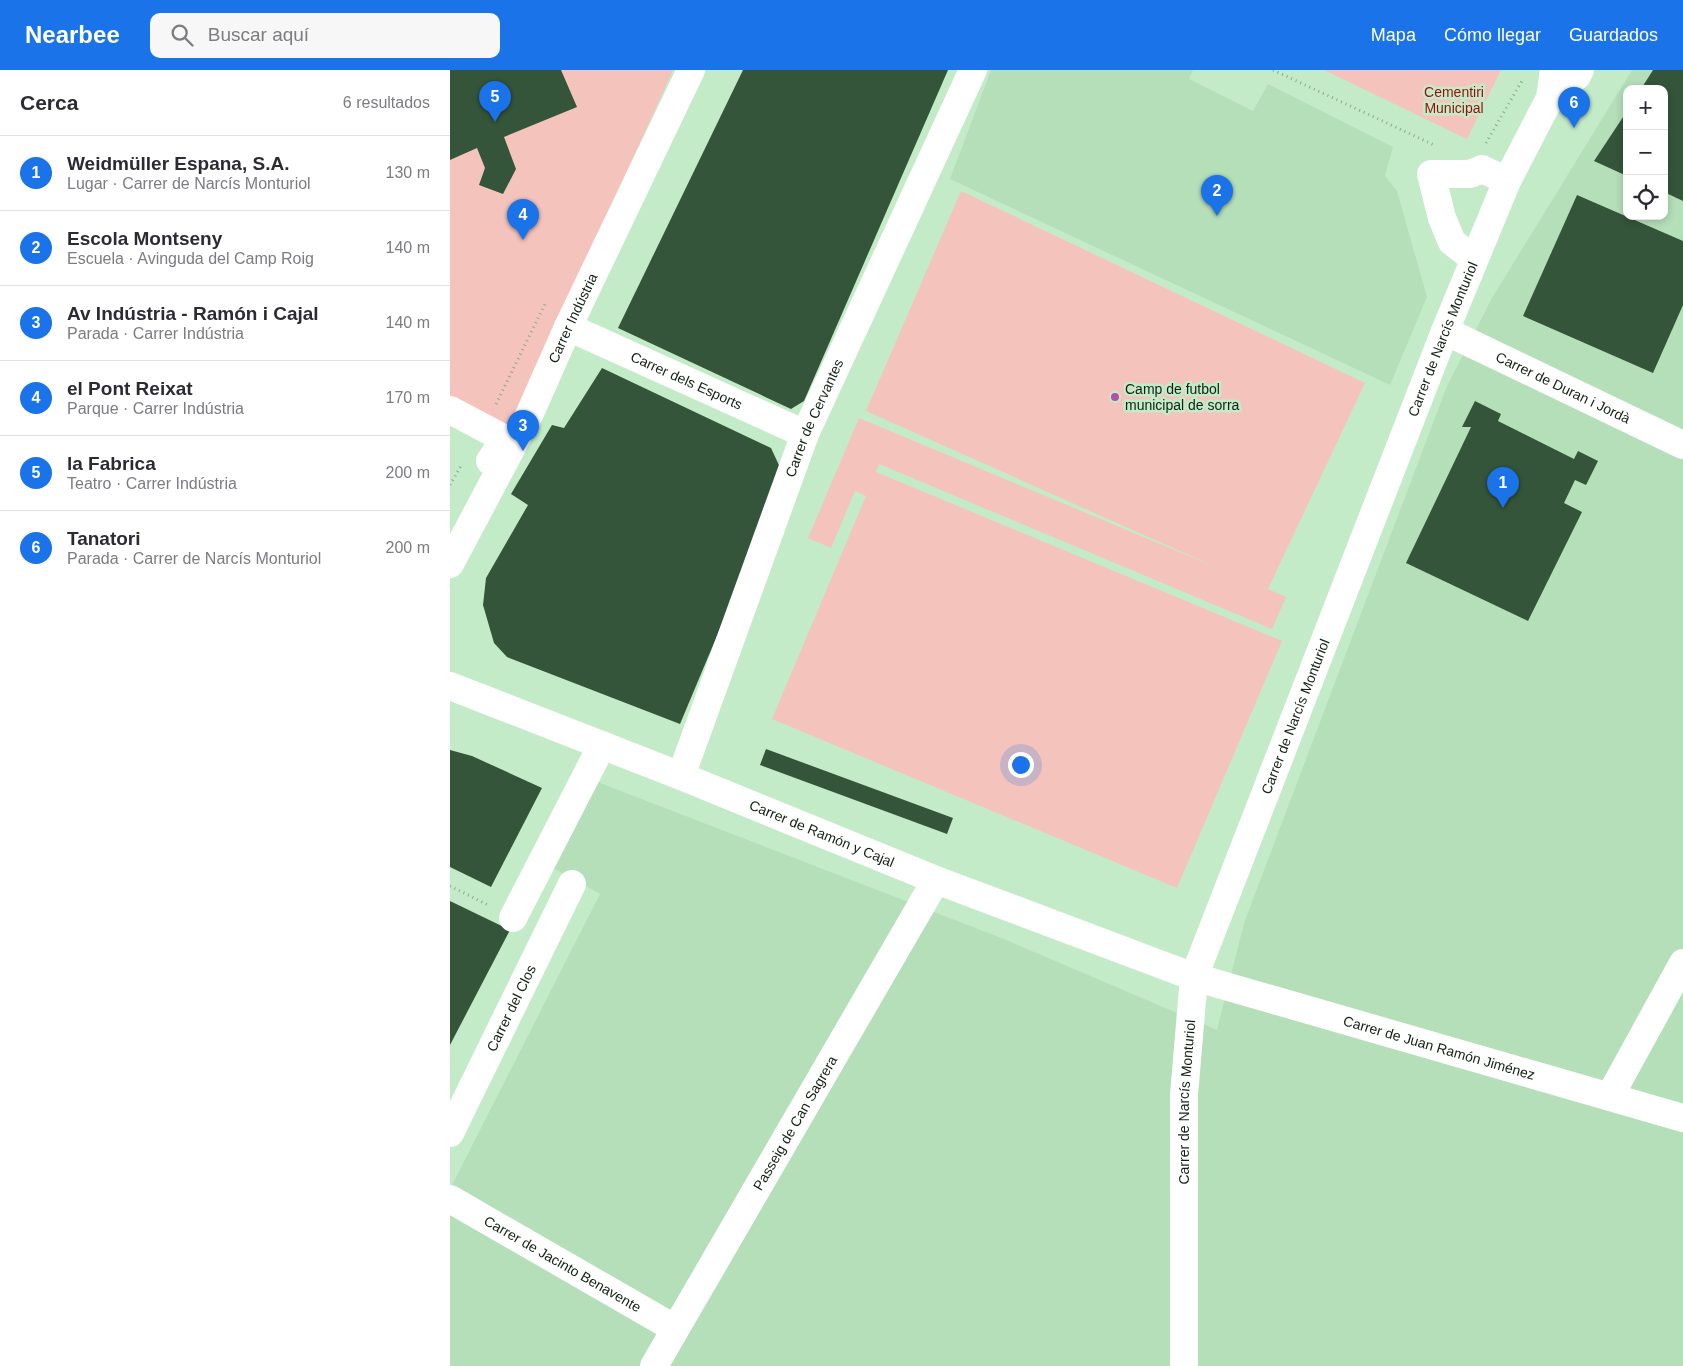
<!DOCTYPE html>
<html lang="es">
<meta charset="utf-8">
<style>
body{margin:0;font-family:Arial,sans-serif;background:#f7f7f7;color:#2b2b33}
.controls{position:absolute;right:15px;top:15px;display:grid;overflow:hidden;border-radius:10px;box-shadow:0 2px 8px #0003}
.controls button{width:45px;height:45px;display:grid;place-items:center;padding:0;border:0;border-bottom:1px solid #e1e1e2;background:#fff;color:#2b2b33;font:25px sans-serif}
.you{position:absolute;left:570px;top:694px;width:18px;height:18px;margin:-12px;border:4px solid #fff;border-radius:50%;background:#1a73e8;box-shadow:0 0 0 8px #1a73e833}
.badge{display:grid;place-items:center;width:32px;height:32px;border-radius:50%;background:#1a73e8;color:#fff;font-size:16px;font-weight:700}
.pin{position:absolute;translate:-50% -41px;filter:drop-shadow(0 1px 2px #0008)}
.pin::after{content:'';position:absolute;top:26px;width:18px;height:15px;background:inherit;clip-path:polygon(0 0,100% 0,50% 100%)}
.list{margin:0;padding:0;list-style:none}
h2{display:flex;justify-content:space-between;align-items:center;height:65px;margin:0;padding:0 20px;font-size:21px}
h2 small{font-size:16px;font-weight:400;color:#7c7c81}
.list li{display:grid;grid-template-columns:32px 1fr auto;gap:15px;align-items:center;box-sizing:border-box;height:75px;padding:0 20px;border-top:1px solid #e1e1e2}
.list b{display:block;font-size:19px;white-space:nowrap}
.list p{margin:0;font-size:16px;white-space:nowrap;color:#7c7c81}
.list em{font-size:16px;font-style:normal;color:#7c7c81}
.icon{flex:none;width:28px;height:28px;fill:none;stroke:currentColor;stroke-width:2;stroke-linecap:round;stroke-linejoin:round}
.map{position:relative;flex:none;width:1233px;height:1296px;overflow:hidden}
header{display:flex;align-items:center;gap:30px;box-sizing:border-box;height:70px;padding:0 25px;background:#1a73e8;color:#fff}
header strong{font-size:24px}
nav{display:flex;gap:28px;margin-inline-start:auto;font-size:18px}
.search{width:350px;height:45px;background:#f7f7f7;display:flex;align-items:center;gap:12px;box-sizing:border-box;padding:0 18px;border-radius:10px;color:#7c7c81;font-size:19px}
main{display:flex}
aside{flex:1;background:#fff}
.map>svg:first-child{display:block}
</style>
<header>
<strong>Nearbee</strong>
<div class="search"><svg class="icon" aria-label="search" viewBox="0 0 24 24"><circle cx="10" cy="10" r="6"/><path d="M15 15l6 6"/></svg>Buscar aquí</div>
<nav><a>Mapa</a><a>Cómo llegar</a><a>Guardados</a></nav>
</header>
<main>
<aside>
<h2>Cerca<small>6 resultados</small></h2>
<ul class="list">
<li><span class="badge">1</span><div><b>Weidmüller Espana, S.A.</b><p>Lugar · Carrer de Narcís Monturiol</p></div><em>130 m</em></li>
<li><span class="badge">2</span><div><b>Escola Montseny</b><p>Escuela · Avinguda del Camp Roig</p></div><em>140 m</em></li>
<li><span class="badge">3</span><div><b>Av Indústria - Ramón i Cajal</b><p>Parada · Carrer Indústria</p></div><em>140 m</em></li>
<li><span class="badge">4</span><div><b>el Pont Reixat</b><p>Parque · Carrer Indústria</p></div><em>170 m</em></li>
<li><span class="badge">5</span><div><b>la Fabrica</b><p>Teatro · Carrer Indústria</p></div><em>200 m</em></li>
<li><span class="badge">6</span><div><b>Tanatori</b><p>Parada · Carrer de Narcís Monturiol</p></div><em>200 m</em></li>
</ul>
</aside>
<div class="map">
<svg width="1233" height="1296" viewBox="0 0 1233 1296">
<rect width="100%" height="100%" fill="#c4ebc8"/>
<g fill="#b4dfb9" fill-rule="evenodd">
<polygon points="541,0 743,0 739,9 803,41 818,14 943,77 935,106 947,121 977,227 940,315 500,109"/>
<path d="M1182 0H1233V1296H0V1119L150 824 89 790 132 706 554 869 767 960 794 853 997 316 1042 228ZM1177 19H1214V146H1177Z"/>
</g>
<g fill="#f4c3bc">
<polygon points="0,0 223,0 55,369 0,340"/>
<polygon points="874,0 1051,0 1017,69"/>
<polygon points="511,121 915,313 818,519 836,527 822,559 429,394 426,402 832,571 727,818 322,649 416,426 405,421 381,478 358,468 409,348 770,499 416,341"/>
</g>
<g fill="#345539">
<polygon points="0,0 111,0 127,37 54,67 66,99 53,124 29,115 35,98 27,78 0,90"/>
<polygon points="293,0 498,0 354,331 341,339 168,258"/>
<polygon points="1203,0 1233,0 1233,131 1214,122 1214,19 1191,19"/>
<polygon points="1177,41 1177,106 1144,91"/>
<polygon points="1127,125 1233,171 1233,235 1203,303 1073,246"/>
<polygon points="152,298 321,378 334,406 230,654 57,587 44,573 33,535 36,508 78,435 61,424 102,355 114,358"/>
<polygon points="1025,331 1051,344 1048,351 1124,389 1128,381 1148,391 1136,415 1125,410 1114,433 1132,442 1078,551 956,493 1021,357 1012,357"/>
<polygon points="316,679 503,748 497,764 310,695"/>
<polygon points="0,680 22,686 92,718 41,817 0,797"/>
<polygon points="0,831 60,860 0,975"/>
</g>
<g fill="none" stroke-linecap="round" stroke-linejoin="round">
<g stroke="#8baa8e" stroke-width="3" stroke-dasharray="1 4" stroke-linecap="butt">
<polyline points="823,0 984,75"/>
<polyline points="1036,73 1073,9"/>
<polyline points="46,334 95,234"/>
<polyline points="0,415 12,394"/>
<polyline points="0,816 38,835"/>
</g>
<g stroke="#fff" stroke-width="28">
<polyline points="1100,28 1127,6 1130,0"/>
<polyline points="1024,189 1002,172 992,148 981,104 1020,104 1032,99 1057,111"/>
<path id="s1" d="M118 257 355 364"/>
<path id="s2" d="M995 261 1233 375"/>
<polyline points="0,340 55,369 40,391"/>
<path id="s3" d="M0 494 80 343 118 257 241 0"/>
<path id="s4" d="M0 616 231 706 486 810 744 907 1233 1048"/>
<path id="s5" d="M231 706 355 364 523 0"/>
<polyline points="63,848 152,675"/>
<polyline points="1160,1026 1233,893"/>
<path id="s6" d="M0 1063 122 814"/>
<path id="s7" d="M0 1129 224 1258"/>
<path id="s8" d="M204 1296 486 810"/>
<path id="s9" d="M734 1296V1025L744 907 995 261 1057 111 1100 28 1104 0"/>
</g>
</g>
<circle fill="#b34db2" stroke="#c4ebc8" stroke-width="2" cx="665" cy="327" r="5"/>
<g text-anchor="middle" stroke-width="5" stroke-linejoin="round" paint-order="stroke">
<g font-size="14" fill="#980b0d" stroke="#c4ebc8">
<text x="1004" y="27">Cementiri<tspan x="1004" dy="16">Municipal</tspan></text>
</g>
<g font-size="14" fill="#122014" stroke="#c4ebc8">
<text dy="5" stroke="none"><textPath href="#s3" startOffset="275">Carrer Indústria</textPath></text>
<text dy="5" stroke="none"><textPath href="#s9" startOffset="1074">Carrer de Narcís Monturiol</textPath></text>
<text dy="5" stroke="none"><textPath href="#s1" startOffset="130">Carrer dels Esports</textPath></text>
<text dy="5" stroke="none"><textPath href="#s2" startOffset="131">Carrer de Duran i Jordà</textPath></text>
<text dy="5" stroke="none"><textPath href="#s5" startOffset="382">Carrer de Cervantes</textPath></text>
<text dy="5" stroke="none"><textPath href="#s9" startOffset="669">Carrer de Narcís Monturiol</textPath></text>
<text dy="5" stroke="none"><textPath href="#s4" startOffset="400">Carrer de Ramón y Cajal</textPath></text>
<text dy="5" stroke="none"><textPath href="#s6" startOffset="139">Carrer del Clos</textPath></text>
<text dy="5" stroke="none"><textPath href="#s4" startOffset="1054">Carrer de Juan Ramón Jiménez</textPath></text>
<text dy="5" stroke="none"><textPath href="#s9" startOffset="264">Carrer de Narcís Monturiol</textPath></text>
<text dy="5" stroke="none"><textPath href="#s8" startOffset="281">Passeig de Can Sagrera</textPath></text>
<text dy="5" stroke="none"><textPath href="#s7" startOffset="130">Carrer de Jacinto Benavente</textPath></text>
</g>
<g font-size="14" fill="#122014" stroke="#c4ebc8" text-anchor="start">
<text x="675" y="324">Camp de futbol<tspan x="675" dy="16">municipal de sorra</tspan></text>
</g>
</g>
</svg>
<div class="controls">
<button>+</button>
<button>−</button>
<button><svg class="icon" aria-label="locate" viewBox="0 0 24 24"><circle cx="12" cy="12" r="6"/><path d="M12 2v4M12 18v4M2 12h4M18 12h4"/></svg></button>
</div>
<div class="you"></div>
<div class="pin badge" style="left:1053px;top:438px">1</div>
<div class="pin badge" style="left:767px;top:146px">2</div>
<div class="pin badge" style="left:73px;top:381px">3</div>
<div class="pin badge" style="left:73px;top:170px">4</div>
<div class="pin badge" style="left:45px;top:52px">5</div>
<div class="pin badge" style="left:1124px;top:58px">6</div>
</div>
</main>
